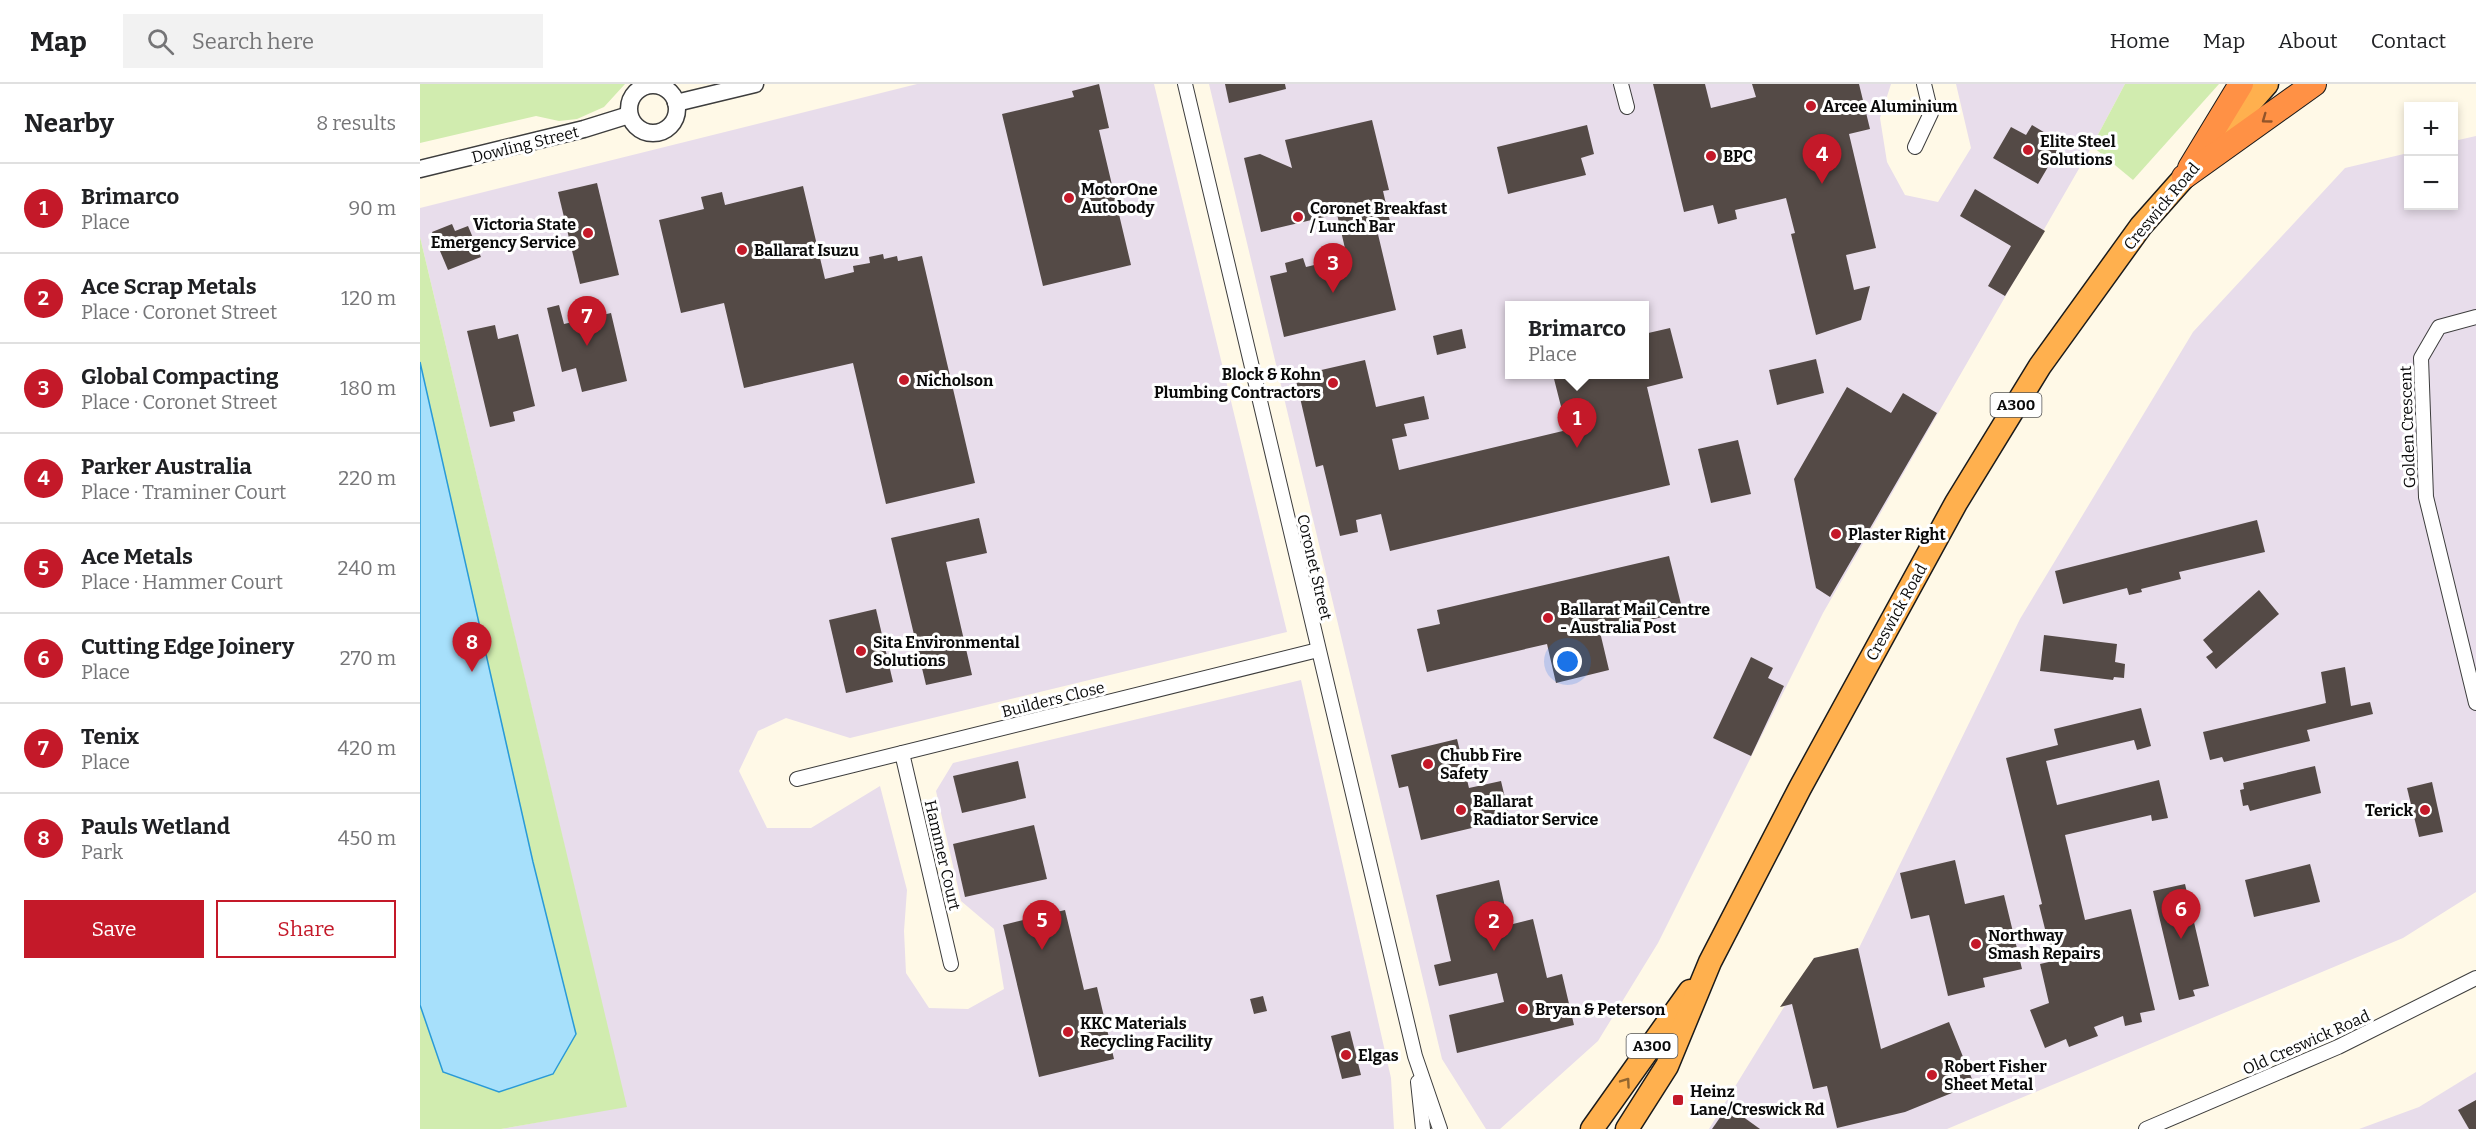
<!DOCTYPE html>
<meta charset="utf-8">
<style>
body{margin:0;font-family:Bitter,serif;background:#f2f2f2;color:#202124}
.controls{position:absolute;right:18px;top:18px;display:grid;overflow:hidden;border-radius:0px;box-shadow:0 3px 9px #0003}
.controls button{width:54px;height:54px;display:grid;place-items:center;padding:0;border:0;border-bottom:2px solid #e0e0e0;background:#fff;color:#202124;font:30px sans-serif}
.you{position:absolute;left:1148px;top:578px;width:21px;height:21px;margin:-15px;border:4px solid #fff;border-radius:50%;background:#1a73e8;box-shadow:0 0 0 9px #1a73e833}
.badge{display:grid;place-items:center;width:39px;height:39px;border-radius:50%;background:#c41929;color:#fff;font-size:20px;font-weight:700}
.pin{position:absolute;translate:-50% -50px;filter:drop-shadow(0 2px 3px #0008)}
.pin::after{content:'';position:absolute;top:32px;width:21px;height:18px;background:inherit;clip-path:polygon(0 0,100% 0,50% 100%)}
.popup{position:absolute;left:1085px;top:217px;width:144px;height:78px;box-sizing:border-box;display:grid;place-content:center;border-radius:0px;background:#fff;filter:drop-shadow(0 2px 4px #0005);font-size:20px;white-space:nowrap;color:#757577}
.popup b{font-size:22px;color:#202124}
.popup::after{content:'';position:absolute;left:50%;top:100%;margin-left:-12px;border:12px solid transparent;border-top-color:#fff}
.list{margin:0;padding:0;list-style:none}
h2{display:flex;justify-content:space-between;align-items:center;height:78px;margin:0;padding:0 24px;font-size:26px}
h2 small{font-size:20px;font-weight:400;color:#757577}
.list li{display:grid;grid-template-columns:39px 1fr auto;gap:18px;align-items:center;box-sizing:border-box;height:90px;padding:0 24px;border-top:2px solid #e0e0e0}
.list b{display:block;font-size:22px;white-space:nowrap}
.list p{margin:0;font-size:20px;white-space:nowrap;color:#757577}
.list em{font-size:20px;font-style:normal;color:#757577}
.actions{display:flex;gap:12px;padding:18px 24px}
.actions a{flex:1;padding:14px 0;border:2px solid #c41929;border-radius:0px;text-align:center;font-size:21px;color:#c41929}
.actions .main{background:#c41929;color:#fff}
.icon{flex:none;width:33px;height:33px;fill:none;stroke:currentColor;stroke-width:2;stroke-linecap:round;stroke-linejoin:round}
.map{position:relative;flex:none;width:2056px;height:1045px;overflow:hidden}
header{display:flex;align-items:center;gap:36px;box-sizing:border-box;height:84px;padding:0 30px;background:#fff;border-bottom:2px solid #e0e0e0}
header strong{font-size:28px}
nav{display:flex;gap:33px;margin-inline-start:auto;font-size:21px}
.search{width:420px;height:54px;background:#f2f2f2;display:flex;align-items:center;gap:15px;box-sizing:border-box;padding:0 21px;border-radius:0px;color:#757577;font-size:22px}
main{display:flex}
aside{flex:1;background:#fff}
.map>svg:first-child{display:block}
</style>
<header>
<strong>Map</strong>
<div class="search"><svg class="icon" aria-label="search" viewBox="0 0 24 24"><circle cx="10" cy="10" r="6"/><path d="M15 15l6 6"/></svg>Search here</div>
<nav><a>Home</a><a>Map</a><a>About</a><a>Contact</a></nav>
</header>
<main>
<aside>
<h2>Nearby<small>8 results</small></h2>
<ul class="list">
<li><span class="badge">1</span><div><b>Brimarco</b><p>Place</p></div><em>90 m</em></li>
<li><span class="badge">2</span><div><b>Ace Scrap Metals</b><p>Place · Coronet Street</p></div><em>120 m</em></li>
<li><span class="badge">3</span><div><b>Global Compacting</b><p>Place · Coronet Street</p></div><em>180 m</em></li>
<li><span class="badge">4</span><div><b>Parker Australia</b><p>Place · Traminer Court</p></div><em>220 m</em></li>
<li><span class="badge">5</span><div><b>Ace Metals</b><p>Place · Hammer Court</p></div><em>240 m</em></li>
<li><span class="badge">6</span><div><b>Cutting Edge Joinery</b><p>Place</p></div><em>270 m</em></li>
<li><span class="badge">7</span><div><b>Tenix</b><p>Place</p></div><em>420 m</em></li>
<li><span class="badge">8</span><div><b>Pauls Wetland</b><p>Park</p></div><em>450 m</em></li>
</ul>
<div class="actions"><a class="main">Save</a><a>Share</a></div>
</aside>
<div class="map">
<svg width="2056" height="1045" viewBox="0 0 2056 1045">
<rect width="100%" height="100%" fill="#fff9e7"/>
<g fill="#e8ddeb" fill-rule="evenodd">
<polygon points="497,0 734,0 867,548 430,654 366,634 338,647 319,687 347,744 391,744 460,702 487,806 484,847 486,889 509,924 548,925 584,905 574,845 541,817 516,707 533,679 881,596 971,994 974,1045 81,1045 206,1022 0,153 0,124"/>
<path d="M789 0H1471L1460 34 1467 78 1485 111 1518 118 1551 64 1536 0H1705L1672 62 1403 529 1238 859 1178 957 1080 1045H1066L1022 975ZM1090 222H1224V290H1090Z"/>
<polygon points="2056,52 2056,808 1983,854 1527,1045 1289,1045 1394,874 1439,864 1600,535 1773,248 1925,84 1988,69 1988,122 2034,122 2034,57"/>
<polygon points="2056,988 2056,1045 1939,1045 1999,1023"/>
</g>
<g fill="#d1ecaf">
<polygon points="0,0 205,0 184,23 157,35 139,37 116,32 0,59"/>
<polygon points="1705,0 1799,0 1713,96 1672,62"/>
<polygon points="0,153 207,1023 81,1045 0,1045"/>
</g>
<polygon fill="#a7e0fb" stroke="#299ad7" stroke-width="1.5" points="0,278 113,778 156,950 133,990 79,1008 23,988 0,921"/>
<g fill="#544a46">
<polygon points="679,0 689,44 679,46 711,181 623,202 582,30 654,13 652,7"/>
<polygon points="805,0 865,0 866,5 809,19"/>
<polygon points="1233,0 1285,0 1291,24 1336,13 1332,0 1439,0 1450,45 1429,50 1456,164 1426,171 1434,206 1450,202 1441,236 1396,251 1371,150 1375,149 1366,114 1315,126 1317,135 1298,140 1293,121 1264,128"/>
<polygon points="952,36 969,106 963,107 971,142 957,146 976,226 864,253 850,192 867,188 865,179 883,174 886,183 927,173 917,130 841,148 824,74 840,70 872,84 865,56"/>
<polygon points="1167,41 1174,70 1161,74 1166,91 1088,110 1077,63"/>
<polygon points="1612,41 1642,59 1618,100 1573,74 1591,43 1606,51"/>
<polygon points="177,99 199,191 160,200 138,108"/>
<polygon points="383,102 405,195 434,188 433,182 450,179 449,173 463,170 464,175 477,172 478,177 502,172 555,399 466,420 433,279 324,304 304,219 261,229 239,136 284,125 281,113 302,108 305,121"/>
<polygon points="1555,105 1625,147 1585,212 1568,202 1591,162 1540,132"/>
<polygon points="32,140 35,147 48,142 61,173 28,186 12,148"/>
<polygon points="139,221 144,240 191,229 207,297 162,308 156,284 142,288 127,224"/>
<polygon points="75,241 78,255 98,250 115,322 93,328 95,337 70,343 47,247"/>
<polygon points="1250,244 1263,294 1227,303 1250,401 970,467 961,430 936,436 938,448 920,452 903,381 896,383 875,292 945,276 956,323 1004,312 1009,335 984,340 987,352 972,355 979,386 1147,346 1133,291 1224,291 1224,250"/>
<polygon points="1042,245 1046,264 1017,271 1013,252"/>
<polygon points="1396,275 1404,309 1357,321 1349,286"/>
<polygon points="1427,303 1471,329 1483,309 1517,329 1410,513 1396,504 1374,395"/>
<polygon points="1318,356 1331,410 1291,419 1278,365"/>
<polygon points="559,434 567,469 526,478 552,591 506,601 471,454"/>
<polygon points="1837,436 1845,468 1759,488 1761,495 1721,505 1722,508 1709,511 1707,504 1643,520 1635,487"/>
<polygon points="1249,472 1263,528 1180,548 1189,586 1136,599 1127,560 1007,588 997,545 1020,540 1017,526"/>
<polygon points="1839,506 1859,530 1796,585 1786,573 1793,568 1783,556"/>
<polygon points="456,525 473,598 426,609 409,536"/>
<polygon points="1624,551 1697,560 1695,578 1705,580 1704,594 1694,593 1693,596 1620,587"/>
<polygon points="1331,573 1353,584 1348,594 1364,602 1331,672 1293,654"/>
<polygon points="1925,583 1931,622 1950,618 1953,630 1887,646 1890,657 1804,678 1802,673 1790,676 1783,648 1906,619 1901,588"/>
<polygon points="1721,624 1731,662 1717,666 1714,656 1626,677 1637,721 1739,696 1748,734 1732,737 1731,731 1645,751 1665,836 1711,825 1735,926 1720,929 1722,938 1705,942 1703,932 1674,943 1678,952 1649,963 1646,955 1625,964 1610,926 1629,919 1620,880 1633,877 1619,821 1622,820 1586,674 1638,661 1634,645"/>
<polygon points="1037,655 1049,704 1081,697 1090,735 1001,756 988,702 979,704 971,671"/>
<polygon points="598,677 606,714 542,729 533,692"/>
<polygon points="1895,682 1901,709 1830,727 1828,721 1823,722 1820,706 1824,705 1823,699"/>
<polygon points="2012,698 2023,748 1999,753 1987,704"/>
<polygon points="614,741 627,795 545,813 533,760"/>
<polygon points="1535,776 1545,820 1584,811 1602,885 1563,894 1565,903 1528,912 1509,831 1491,835 1480,789"/>
<polygon points="1890,780 1900,818 1834,833 1825,796"/>
<polygon points="1079,796 1089,841 1113,835 1127,894 1142,890 1154,941 1037,969 1029,931 1084,918 1077,889 1019,902 1014,881 1031,877 1016,811"/>
<polygon points="1765,800 1789,902 1773,906 1775,912 1759,916 1733,807"/>
<polygon points="645,826 664,906 677,903 694,975 619,993 583,841"/>
<polygon points="1438,864 1461,965 1529,938 1554,1000 1485,1028 1417,1044 1407,1002 1393,1005 1372,920 1360,923 1394,874"/>
<polygon points="843,912 847,927 834,930 830,915"/>
<polygon points="930,947 941,991 922,995 911,952"/>
<polygon points="2056,1016 2056,1045 2049,1045 2038,1026"/>
<polygon points="1308,1022 1340,1045 1292,1045"/>
</g>
<g fill="none" stroke-linecap="round" stroke-linejoin="round">
<defs>
<g id="minor">
<polyline points="765,0 995,972 1020,1045"/>
<polyline points="1201,0 1207,23"/>
<polyline points="1495,63 1511,29 1504,0"/>
<polyline points="2056,233 2019,243 2001,274 2006,413 2056,619"/>
<polyline points="482,669 531,880"/>
<polyline points="377,695 898,566"/>
<polyline points="998,998 1003,1045"/>
<polyline points="1726,1045 1918,963 2056,894"/>
</g>
<g id="tertiary">
<circle cx="233" cy="25" r="24"/>
<polyline points="256,19 335,0"/>
<polyline points="0,85 164,45 209,31"/>
</g>
<g id="trunk">
<polyline points="1172,1045 1270,907"/>
<polyline points="1207,1045 1247,982 1290,878 1380,704 1536,419 1620,282 1721,142 1847,0"/>
</g>
<g id="motorway">
<polyline points="1770,84 1821,0"/>
<polyline points="1764,93 1894,0"/>
</g>
</defs>
<use href="#minor" stroke="#3d3d3d" stroke-width="16"/>
<use href="#tertiary" stroke="#3d3d3d" stroke-width="19"/>
<use href="#trunk" stroke="#1b1b1b" stroke-width="25"/>
<use href="#motorway" stroke="#1b1b1b" stroke-width="26"/>
<use href="#minor" stroke="#fff" stroke-width="14"/>
<use href="#tertiary" stroke="#fff" stroke-width="16"/>
<use href="#trunk" stroke="#ffb04e" stroke-width="22"/>
<use href="#motorway" stroke="#ff9145" stroke-width="24"/>
</g>
<defs><path id="oneway-chevron" d="M-2-3.5L2.5 0L-2 3.5" fill="none" stroke-width="1.6" stroke-linecap="round" stroke-linejoin="round" transform="scale(1.5)"/></defs>
<use stroke="#91542a" href="#oneway-chevron" transform="translate(1846 35) rotate(144)"/>
<use stroke="#91652f" href="#oneway-chevron" transform="translate(1206 998) rotate(-55)"/>
<g fill="#c41929" stroke="#fff" stroke-width="2">
<circle cx="1391" cy="22" r="6"/>
<circle cx="1608" cy="66" r="6"/>
<circle cx="1291" cy="72" r="6"/>
<circle cx="649" cy="114" r="6"/>
<circle cx="878" cy="133" r="6"/>
<circle cx="168" cy="149" r="6"/>
<circle cx="322" cy="166" r="6"/>
<circle cx="484" cy="296" r="6"/>
<circle cx="913" cy="299" r="6"/>
<circle cx="1416" cy="450" r="6"/>
<circle cx="1128" cy="534" r="6"/>
<circle cx="441" cy="567" r="6"/>
<circle cx="1008" cy="680" r="6"/>
<circle cx="1041" cy="726" r="6"/>
<circle cx="2005" cy="726" r="6"/>
<circle cx="1556" cy="860" r="6"/>
<circle cx="1103" cy="925" r="6"/>
<circle cx="648" cy="948" r="6"/>
<circle cx="926" cy="971" r="6"/>
<circle cx="1512" cy="991" r="6"/>
<rect x="1252" y="1010" width="12" height="12" rx="3"/>
</g>
<g text-anchor="middle" stroke-width="6" stroke-linejoin="round" paint-order="stroke">
<g fill="#fff" stroke="#545454" stroke-width="1.5">
<rect x="1570.5" y="309" width="51" height="24" rx="4.5"/>
<rect x="1206.5" y="950" width="51" height="24" rx="4.5"/>
</g>
<g font-size="15" font-weight="bold" fill="#0a0a0a">
<text x="1596" y="326">A300</text>
<text x="1232" y="967">A300</text>
</g>
<g font-size="16" font-weight="bold" fill="#0a0a0a" stroke="#fff" text-anchor="start">
<text x="1403" y="28">Arcee Aluminium</text>
<text x="1620" y="63">Elite Steel<tspan x="1620" dy="18">Solutions</tspan></text>
<text x="1303" y="78">BPC</text>
<text x="661" y="111">MotorOne<tspan x="661" dy="18">Autobody</tspan></text>
<text x="890" y="130">Coronet Breakfast<tspan x="890" dy="18">/ Lunch Bar</tspan></text>
<text x="156" y="146" text-anchor="end">Victoria State<tspan x="156" dy="18">Emergency Service</tspan></text>
<text x="334" y="172">Ballarat Isuzu</text>
<text x="901" y="296" text-anchor="end">Block &amp; Kohn<tspan x="901" dy="18">Plumbing Contractors</tspan></text>
<text x="496" y="302">Nicholson</text>
<text x="1428" y="456">Plaster Right</text>
<text x="1140" y="531">Ballarat Mail Centre<tspan x="1140" dy="18">- Australia Post</tspan></text>
<text x="453" y="564">Sita Environmental<tspan x="453" dy="18">Solutions</tspan></text>
<text x="1020" y="677">Chubb Fire<tspan x="1020" dy="18">Safety</tspan></text>
<text x="1053" y="723">Ballarat<tspan x="1053" dy="18">Radiator Service</tspan></text>
<text x="1993" y="732" text-anchor="end">Terick</text>
<text x="1568" y="857">Northway<tspan x="1568" dy="18">Smash Repairs</tspan></text>
<text x="1115" y="931">Bryan &amp; Peterson</text>
<text x="660" y="945">KKC Materials<tspan x="660" dy="18">Recycling Facility</tspan></text>
<text x="938" y="977">Elgas</text>
<text x="1524" y="988">Robert Fisher<tspan x="1524" dy="18">Sheet Metal</tspan></text>
<text x="1270" y="1013">Heinz<tspan x="1270" dy="18">Lane/Creswick Rd</tspan></text>
</g>
<g font-size="16" fill="#0a0a0a" stroke="#fff">
<text transform="translate(105 60) rotate(-14)" y="6">Dowling Street</text>
<text transform="translate(1741 122) rotate(-50)" y="6">Creswick Road</text>
<text transform="translate(1987 343) rotate(-92)" y="6">Golden Crescent</text>
<text transform="translate(895 483) rotate(77)" y="6">Coronet Street</text>
<text transform="translate(1476 528) rotate(-61)" y="6">Creswick Road</text>
<text transform="translate(633 615) rotate(-14)" y="6">Builders Close</text>
<text transform="translate(523 771) rotate(77)" y="6">Hammer Court</text>
<text transform="translate(1886 958) rotate(-24)" y="6">Old Creswick Road</text>
</g>
</g>
</svg>
<div class="controls">
<button>+</button>
<button>−</button>
</div>
<div class="you"></div>
<div class="pin badge" style="left:1157px;top:364px">1</div>
<div class="popup"><b>Brimarco</b>Place</div>
<div class="pin badge" style="left:1074px;top:867px">2</div>
<div class="pin badge" style="left:913px;top:209px">3</div>
<div class="pin badge" style="left:1402px;top:100px">4</div>
<div class="pin badge" style="left:622px;top:866px">5</div>
<div class="pin badge" style="left:1761px;top:855px">6</div>
<div class="pin badge" style="left:167px;top:262px">7</div>
<div class="pin badge" style="left:52px;top:588px">8</div>
</div>
</main>
